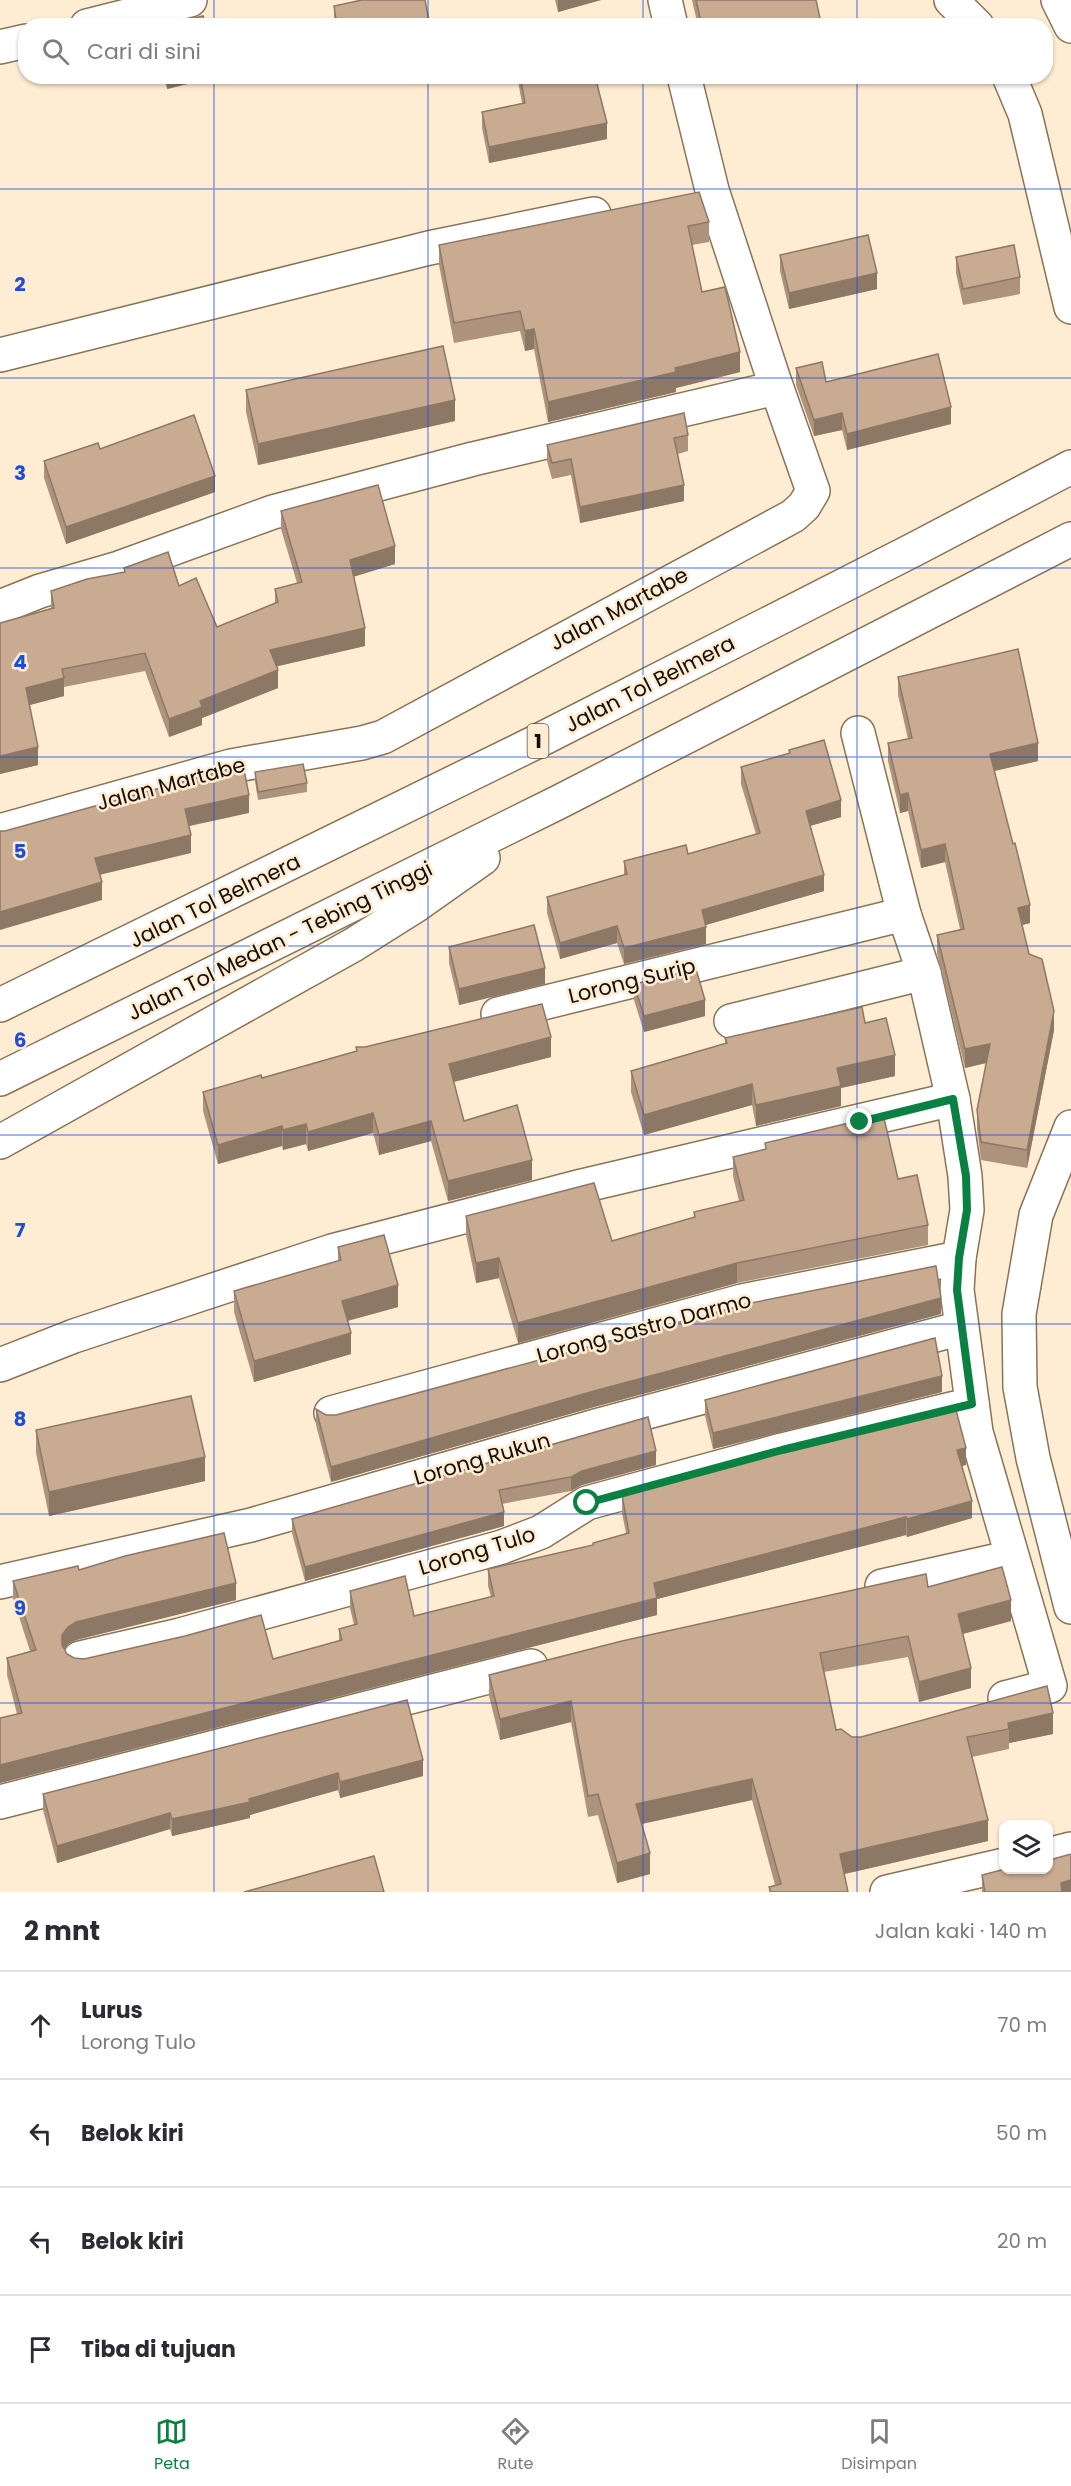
<!DOCTYPE html>
<html lang="id">
<meta charset="utf-8">
<style>
body{margin:0;font-family:Poppins,sans-serif;background:#f2f2f3;color:#2b2b33}
.controls{position:absolute;right:18px;bottom:18px;display:grid;overflow:hidden;border-radius:12px;box-shadow:0 2px 4px #0004}
.controls button{width:54px;height:54px;display:grid;place-items:center;padding:0;border:0;border-bottom:2px solid #e1e1e2;background:#fff;color:#2b2b33;font:30px sans-serif}
.stop{position:absolute;width:18px;height:18px;margin:-14px;border:4px solid #0b8043;border-radius:50%;background:#fff}
.stop.end{background:#0b8043;border-color:#fff;box-shadow:0 2px 6px #0008}
.list{margin:0;padding:0;list-style:none}
h2{display:flex;justify-content:space-between;align-items:center;height:78px;margin:0;padding:0 24px;font-size:26px}
h2 small{font-size:20px;font-weight:400;color:#7c7c81}
.list li{display:grid;grid-template-columns:39px 1fr auto;gap:18px;align-items:center;box-sizing:border-box;height:108px;padding:0 24px;border-top:2px solid #e1e1e2}
.list b{display:block;font-size:22px;white-space:nowrap}
.list p{margin:0;font-size:20px;white-space:nowrap;color:#7c7c81}
.list em{font-size:20px;font-style:normal;color:#7c7c81}
.icon{flex:none;width:33px;height:33px;fill:none;stroke:currentColor;stroke-width:2;stroke-linecap:round;stroke-linejoin:round}
.map{position:relative;flex:none;width:1071px;height:1892px;overflow:hidden}
.search{position:absolute;background:#fff;box-shadow:0 2px 4px #0004;left:18px;right:18px;top:18px;height:66px;display:flex;align-items:center;gap:15px;box-sizing:border-box;padding:0 21px;border-radius:24px;color:#7c7c81;font-size:22px}
.sheet{height:510px;background:#fff}
nav{display:flex;justify-content:space-around;align-items:center;box-sizing:border-box;height:84px;border-top:2px solid #e1e1e2;background:#fff;font-size:16px;color:#7c7c81}
nav a{display:grid;justify-items:center;gap:3px}
nav .on{color:#0b8043}
.map>svg:first-child{display:block}
</style>
<div class="map">
<svg width="1071" height="1892" viewBox="0 0 1071 1892">
<rect width="100%" height="100%" fill="#ffedd3"/>
<g fill="none" stroke-linecap="round" stroke-linejoin="round">
<defs>
<g id="minor">
<polyline points="665,0 671,26"/>
<polyline points="951,0 977,26"/>
<polyline points="1058,0 1071,26"/>
<polyline points="87,26 190,0"/>
<polyline points="0,47 26,41"/>
<polyline points="1009,76 1025,114 1071,307"/>
<polyline points="0,355 429,248 594,214"/>
<polyline points="0,607 40,591 119,568 273,512 473,459 776,388"/>
<polyline points="858,733 904,914 924,973 953,1099 965,1176 967,1210 959,1258 957,1290 976,1432 1050,1686 1005,1698"/>
<polyline points="0,831 231,766 362,743 383,737 793,516 804,506 813,491 774,380 712,190 684,76"/>
<polyline points="498,1014 904,914"/>
<polyline points="731,1021 924,973"/>
<polyline points="1071,1127 1036,1215 1019,1314 1020,1387 1033,1458 1071,1607"/>
<polyline points="0,1365 74,1336 332,1251 582,1186 953,1099"/>
<polyline points="331,1413 742,1301 959,1258"/>
<polyline points="0,1582 251,1525 599,1425 961,1328"/>
<polyline points="882,1586 1012,1557"/>
<polyline points="80,1658 180,1635 502,1547 541,1532 587,1503 782,1450 972,1404"/>
<polyline points="0,1802 531,1666"/>
<polyline points="1048,1855 1071,1849"/>
<polyline points="887,1892 1004,1865"/>
</g>
<g id="highway">
<polyline points="0,1005 534,743 915,549 1071,467"/>
<polyline points="0,1079 559,802 1071,539"/>
<polyline points="0,1142 353,945 415,906 483,858"/>
</g>
</defs>
<use href="#minor" stroke="#887457" stroke-width="36"/>
<use href="#highway" stroke="#887457" stroke-width="36"/>
<use href="#minor" stroke="#fff" stroke-width="33"/>
<use href="#highway" stroke="#fff" stroke-width="33"/>
</g>
<g fill="#ad937e">
<polygon points="555,0 601,0 558,12"/>
<polygon points="692,0 816,0 821,26 698,26"/>
<polygon points="334,6 430,26 334,26"/>
<polygon points="164,76 215,76 215,77 167,89"/>
<polygon points="517,76 596,76 607,139 489,163 482,128 482,112 522,103"/>
<polygon points="709,222 709,242 692,245 702,292 740,372 676,388 676,392 548,422 534,349 525,351 520,331 454,343 439,265 439,245"/>
<polygon points="780,255 877,289 789,309 780,271"/>
<polygon points="956,257 1020,277 1020,294 963,305 956,273"/>
<polygon points="796,368 826,382 951,424 847,450 842,430 814,436 796,385"/>
<polygon points="246,390 455,421 258,465 246,412"/>
<polygon points="688,435 688,451 678,454 684,501 580,523 571,475 552,479 547,461 547,445"/>
<polygon points="100,449 215,492 66,544 44,478 44,461"/>
<polygon points="281,511 395,564 354,576 365,646 277,666 278,688 202,718 202,725 169,737 145,671 64,687 64,696 29,705 38,765 0,774 0,623 51,608 51,591 124,572 124,568 179,586 217,627 275,603 275,589 297,583 281,529"/>
<polygon points="898,677 1038,761 994,771 1030,923 1022,925 1029,954 1054,1030 1027,1168 981,1160 977,1128 977,1110 986,1063 965,1068 937,953 937,935 960,929 945,862 921,868 908,811 900,813 888,761 888,743 908,739 898,695"/>
<polygon points="789,750 841,817 810,826 824,891 706,925 706,944 624,964 617,943 560,959 547,913 547,897 624,875 624,861 688,854 756,834 741,784 741,767 789,754"/>
<polygon points="255,772 307,783 307,792 258,800 255,781"/>
<polygon points="449,947 545,984 459,1005 449,963"/>
<polygon points="634,984 705,1016 644,1032 634,1000"/>
<polygon points="865,1023 895,1076 841,1088 841,1106 756,1126 752,1105 644,1135 631,1092 631,1071 725,1043 725,1038"/>
<polygon points="356,1047 551,1057 454,1082 464,1121 532,1180 448,1201 431,1141 379,1155 373,1133 308,1151 306,1144 283,1150 282,1146 218,1164 203,1111 203,1092 262,1078 356,1051"/>
<polygon points="850,1127 898,1179 928,1225 928,1245 737,1283 518,1343 499,1278 476,1283 466,1235 466,1216 612,1241 694,1218 694,1212 739,1201 733,1176 733,1157 765,1149 765,1143"/>
<polygon points="338,1247 398,1307 348,1321 351,1354 254,1382 234,1312 234,1291 338,1261"/>
<polygon points="941,1314 594,1407 331,1482 316,1425 316,1409 326,1415 336,1415"/>
<polygon points="942,1392 713,1449 705,1416 705,1400"/>
<polygon points="648,1417 656,1465 582,1485 571,1491 502,1504 504,1526 305,1581 292,1533 292,1519"/>
<polygon points="36,1430 205,1481 49,1516 36,1453"/>
<polygon points="966,1465 962,1466 972,1518 907,1537 906,1535 657,1599 657,1615 0,1783 0,1718 17,1714 7,1675 7,1658 30,1651 13,1598 13,1581 79,1570 236,1600 76,1640 68,1644 64,1649 67,1654 74,1658 273,1659 339,1641 339,1629 354,1625 350,1608 350,1591 414,1616 491,1597 488,1586 488,1569 593,1545 626,1533 622,1513 622,1495"/>
<polygon points="928,1587 1011,1621 963,1634 971,1688 919,1702 908,1657 824,1672 836,1730 852,1737 861,1737 1047,1686 1053,1734 1009,1743 1009,1749 972,1757 988,1841 844,1874 848,1892 769,1892 769,1887 775,1885 752,1800 642,1824 650,1874 617,1883 598,1815 588,1817 571,1722 500,1740 489,1696 489,1675"/>
<polygon points="407,1700 423,1776 340,1798 338,1790 250,1815 250,1818 172,1836 170,1829 57,1863 43,1810 43,1794"/>
<polygon points="1053,1859 1071,1892 982,1892 982,1875"/>
</g>
<g fill="#8d7866">
<polygon points="558,0 601,0 558,12"/>
<polygon points="821,23 821,26 809,26"/>
<polygon points="167,76 215,76 215,77 167,89"/>
<polygon points="607,123 607,139 489,163 489,147"/>
<polygon points="877,273 877,289 789,309 789,293"/>
<polygon points="534,329 534,349 525,351 525,331"/>
<polygon points="740,352 740,372 676,388 676,392 548,422 548,402 675,368"/>
<polygon points="455,400 455,421 258,465 258,444"/>
<polygon points="951,407 951,424 847,450 847,434"/>
<polygon points="842,413 842,430 814,436 814,420"/>
<polygon points="215,476 215,492 66,544 66,527"/>
<polygon points="684,485 684,501 580,523 580,507"/>
<polygon points="395,546 395,564 350,578 350,560"/>
<polygon points="365,628 365,646 270,668 270,650"/>
<polygon points="278,670 278,688 202,718 202,725 169,737 169,719 200,701"/>
<polygon points="64,678 64,696 26,706 26,688"/>
<polygon points="1038,743 1038,761 990,772 990,754"/>
<polygon points="38,747 38,765 0,774 0,756"/>
<polygon points="908,793 908,811 900,813 900,795"/>
<polygon points="249,795 249,813 185,827 185,809"/>
<polygon points="841,800 841,817 806,827 806,811"/>
<polygon points="191,835 191,853 95,876 95,858"/>
<polygon points="945,844 945,862 921,868 921,850"/>
<polygon points="824,875 824,891 702,926 702,910"/>
<polygon points="102,882 102,900 0,930 0,912"/>
<polygon points="1030,905 1030,923 1018,926 1018,908"/>
<polygon points="617,926 617,943 560,959 560,943"/>
<polygon points="706,927 706,944 624,964 624,948"/>
<polygon points="545,968 545,984 459,1005 459,989"/>
<polygon points="705,1000 705,1016 644,1032 644,1016"/>
<polygon points="1054,1011 1054,1030 1027,1168 1027,1150"/>
<polygon points="551,1037 551,1057 449,1083 449,1064"/>
<polygon points="990,1044 990,1062 965,1068 965,1049"/>
<polygon points="895,1055 895,1076 841,1088 841,1106 756,1126 756,1105 837,1068"/>
<polygon points="752,1084 752,1105 644,1135 644,1115"/>
<polygon points="373,1113 373,1133 308,1151 308,1132"/>
<polygon points="431,1121 431,1141 379,1155 379,1135"/>
<polygon points="306,1124 306,1144 283,1150 283,1130"/>
<polygon points="282,1126 282,1146 218,1164 218,1145"/>
<polygon points="532,1160 532,1180 448,1201 448,1181"/>
<polygon points="499,1258 499,1278 476,1283 476,1263"/>
<polygon points="737,1263 737,1283 518,1343 518,1323"/>
<polygon points="398,1285 398,1307 342,1322 342,1301"/>
<polygon points="941,1298 941,1314 594,1407 331,1482 331,1467 594,1391"/>
<polygon points="351,1333 351,1354 254,1382 254,1361"/>
<polygon points="942,1376 942,1392 713,1449 713,1433"/>
<polygon points="966,1448 966,1465 957,1467 957,1450"/>
<polygon points="656,1451 656,1465 582,1485 571,1491 571,1477 582,1471"/>
<polygon points="205,1457 205,1481 49,1516 49,1492"/>
<polygon points="972,1501 972,1518 907,1537 907,1519"/>
<polygon points="504,1512 504,1526 305,1581 305,1567"/>
<polygon points="906,1517 906,1535 657,1599 657,1615 0,1783 0,1765 654,1583"/>
<polygon points="236,1583 236,1600 76,1640 68,1644 62,1652 62,1635 68,1627 76,1622"/>
<polygon points="1011,1600 1011,1621 958,1635 958,1614"/>
<polygon points="971,1668 971,1688 919,1702 919,1682"/>
<polygon points="571,1701 571,1722 500,1740 500,1719"/>
<polygon points="1053,1713 1053,1734 1009,1743 1009,1729 1008,1723"/>
<polygon points="423,1760 423,1776 340,1798 340,1782"/>
<polygon points="338,1773 338,1790 250,1815 250,1818 172,1836 172,1819 249,1799"/>
<polygon points="752,1779 752,1800 636,1825 636,1804"/>
<polygon points="170,1813 170,1829 57,1863 57,1846"/>
<polygon points="988,1820 988,1841 840,1875 840,1854"/>
<polygon points="650,1853 650,1874 617,1883 617,1863"/>
<polygon points="1071,1880 1071,1892 1061,1892 1061,1883"/>
</g>
<g fill="#c9ab92" stroke="#8d7866" stroke-width="1.5">
<polygon points="362,0 425,0 430,26 337,26 334,6"/>
<polygon points="696,0 816,0 821,23 809,26 702,26"/>
<polygon points="203,16 206,26 164,26"/>
<polygon points="520,76 596,76 598,88 607,123 489,147 482,112 525,103"/>
<polygon points="699,192 709,222 688,226 702,292 725,287 740,352 675,368 676,372 548,402 534,329 525,331 520,311 454,323 439,245"/>
<polygon points="868,235 877,273 789,293 780,255"/>
<polygon points="1014,245 1020,277 963,289 956,257"/>
<polygon points="443,346 455,400 258,444 246,390"/>
<polygon points="938,354 951,407 847,434 842,413 814,420 796,368 822,362 826,382"/>
<polygon points="684,413 688,435 674,438 684,485 580,507 571,459 552,463 547,445"/>
<polygon points="194,415 215,476 66,527 44,461 98,443 100,449"/>
<polygon points="378,485 395,546 350,560 365,628 270,650 278,670 200,701 202,707 169,719 145,653 62,669 64,678 26,688 38,747 0,756 0,623 54,608 51,591 87,579 125,572 124,568 168,552 179,586 196,578 217,627 278,602 275,589 302,582 281,511"/>
<polygon points="1018,649 1038,743 990,754 1013,844 1015,843 1030,905 1018,908 1029,954 1042,959 1054,1011 1027,1150 981,1142 977,1110 990,1044 965,1049 937,935 964,929 945,844 921,850 908,793 900,795 888,743 912,738 898,677"/>
<polygon points="824,740 841,800 806,811 824,875 702,910 706,927 624,948 617,926 560,943 547,897 627,874 624,861 686,845 688,854 760,833 741,767 790,753 789,750"/>
<polygon points="303,764 307,783 258,792 255,772"/>
<polygon points="243,765 249,795 185,809 191,835 95,858 102,882 0,912 0,831 5,831"/>
<polygon points="534,925 545,968 459,989 449,947"/>
<polygon points="696,969 705,1000 644,1016 634,984"/>
<polygon points="542,1004 551,1037 449,1064 464,1121 517,1105 532,1160 448,1181 431,1121 379,1135 373,1113 308,1132 306,1124 283,1130 282,1126 218,1145 203,1092 261,1075 262,1078 357,1051 356,1047 365,1047"/>
<polygon points="862,1007 865,1023 886,1018 895,1055 837,1068 841,1086 756,1105 752,1084 644,1115 631,1071 727,1043 725,1038"/>
<polygon points="884,1118 898,1179 917,1175 928,1225 737,1263 518,1323 499,1258 476,1263 466,1216 594,1183 612,1241 695,1217 694,1212 744,1200 733,1157 766,1149 765,1143 849,1123 850,1127"/>
<polygon points="384,1235 398,1285 342,1301 351,1333 254,1361 234,1291 341,1260 338,1247"/>
<polygon points="936,1266 941,1298 594,1391 331,1467 316,1409 326,1415 336,1415 746,1304"/>
<polygon points="935,1338 942,1376 713,1433 705,1400"/>
<polygon points="191,1396 205,1457 49,1492 36,1430"/>
<polygon points="956,1410 966,1448 957,1450 972,1501 907,1519 906,1517 654,1583 657,1598 0,1765 0,1718 22,1713 7,1658 36,1650 13,1581 78,1566 79,1570 125,1556 224,1533 236,1583 76,1622 68,1627 62,1635 62,1645 67,1654 74,1658 84,1659 185,1636 261,1615 273,1659 342,1640 339,1629 357,1624 350,1591 405,1576 414,1616 494,1596 488,1569 593,1545 593,1543 629,1533 622,1495 787,1451"/>
<polygon points="648,1417 656,1451 582,1471 571,1477 499,1490 504,1512 305,1567 292,1519"/>
<polygon points="1002,1567 1011,1600 958,1614 971,1668 919,1682 908,1636 820,1653 836,1730 841,1729 852,1737 861,1737 1047,1686 1053,1713 1008,1723 1009,1729 967,1737 988,1820 840,1854 848,1892 771,1892 769,1887 781,1884 752,1779 636,1804 650,1853 617,1863 598,1794 588,1796 571,1701 500,1719 489,1675 622,1641 926,1574 928,1587"/>
<polygon points="407,1700 423,1760 340,1782 338,1773 249,1799 250,1802 172,1819 170,1813 57,1846 43,1794"/>
<polygon points="1071,1854 1071,1880 1061,1883 1062,1892 985,1892 982,1875 1005,1869 1048,1869 1048,1858 1053,1859"/>
<polygon points="374,1856 384,1892 244,1892"/>
</g>
<g fill="none" stroke-linecap="round" stroke-linejoin="round">
<polyline stroke="#0b8043" stroke-width="8" points="587,1503 782,1450 972,1404 957,1290 959,1258 967,1210 966,1176 953,1099 860,1122"/>
</g>
<path fill="none" stroke="#1d4ed8" stroke-width="1.5" stroke-opacity="0.55" d="M214 0V26M428 0V26M643 0V26M857 0V26M214 76V1892M428 76V1892M643 76V1892M857 76V1892M0 189H1071M0 378H1071M0 568H1071M0 757H1071M0 946H1071M0 1135H1071M0 1324H1071M0 1514H1071M0 1703H1071"/>
<g text-anchor="middle" stroke-width="5" stroke-linejoin="round" paint-order="stroke">
<rect fill="#ffedd3" stroke="#5c5142" stroke-width="1.5" x="527.5" y="724" width="21" height="34" rx="4.5"/>
<g font-size="20" font-weight="bold" fill="#160e04">
<text x="538" y="748">1</text>
</g>
<g font-size="21" fill="#160e04" stroke="#ffedd3">
<text transform="translate(619 609) rotate(-28)" y="7">Jalan Martabe</text>
<text transform="translate(650 684) rotate(-27)" y="7">Jalan Tol Belmera</text>
<text transform="translate(171 784) rotate(-15)" y="7">Jalan Martabe</text>
<text transform="translate(215 901) rotate(-26)" y="7">Jalan Tol Belmera</text>
<text transform="translate(280 941) rotate(-26)" y="7">Jalan Tol Medan - Tebing Tinggi</text>
<text transform="translate(632 981) rotate(-14)" y="7">Lorong Surip</text>
<text transform="translate(644 1328) rotate(-15)" y="7">Lorong Sastro Darmo</text>
<text transform="translate(482 1459) rotate(-16)" y="7">Lorong Rukun</text>
<text transform="translate(477 1551) rotate(-17)" y="7">Lorong Tulo</text>
</g>
</g>
<g font-size="20" text-anchor="middle" font-weight="bold" fill="#1d4ed8" stroke="#ffedd3" stroke-width="5" stroke-linejoin="round" paint-order="stroke">
<text x="20" y="291">2</text>
<text x="20" y="480">3</text>
<text x="20" y="669">4</text>
<text x="20" y="858">5</text>
<text x="20" y="1047">6</text>
<text x="20" y="1237">7</text>
<text x="20" y="1426">8</text>
<text x="20" y="1615">9</text>
</g>
</svg>
<div class="controls">
<button><svg class="icon" aria-label="layers" viewBox="0 0 24 24"><path d="M12 4l9 5-9 5-9-5zM3 14l9 5 9-5"/></svg></button>
</div>
<div class="stop" style="left:587px;top:1503px"></div>
<div class="stop end" style="left:860px;top:1122px"></div>
<div class="search"><svg class="icon" aria-label="search" viewBox="0 0 24 24"><circle cx="10" cy="10" r="6"/><path d="M15 15l6 6"/></svg>Cari di sini</div>
</div>
<section class="sheet">
<h2>2 mnt<small>Jalan kaki · 140 m</small></h2>
<ul class="list">
<li><svg class="icon" aria-label="ahead" viewBox="0 0 24 24"><path d="M12 20V5M6 11l6-6 6 6"/></svg><div><b>Lurus</b><p>Lorong Tulo</p></div><em>70 m</em></li>
<li><svg class="icon" aria-label="left" viewBox="0 0 24 24"><path d="M17 20v-9H6M10 6l-5 5 5 5"/></svg><div><b>Belok kiri</b></div><em>50 m</em></li>
<li><svg class="icon" aria-label="left" viewBox="0 0 24 24"><path d="M17 20v-9H6M10 6l-5 5 5 5"/></svg><div><b>Belok kiri</b></div><em>20 m</em></li>
<li><svg class="icon" aria-label="arrive" viewBox="0 0 24 24"><path d="M6 21V4h12l-3 4 3 4H6"/></svg><div><b>Tiba di tujuan</b></div></li>
</ul>
</section>
<nav>
<a class="on"><svg class="icon" aria-label="map" viewBox="0 0 24 24"><path d="M3 6l6-2 6 2 6-2v14l-6 2-6-2-6 2zM9 4v14M15 6v14"/></svg>Peta</a>
<a><svg class="icon" aria-label="directions" viewBox="0 0 24 24"><path d="M12 3l9 9-9 9-9-9zM9 14v-3h6M13 9l2 2-2 2"/></svg>Rute</a>
<a><svg class="icon" aria-label="saved" viewBox="0 0 24 24"><path d="M7 4h10v16l-5-4-5 4z"/></svg>Disimpan</a>
</nav>
